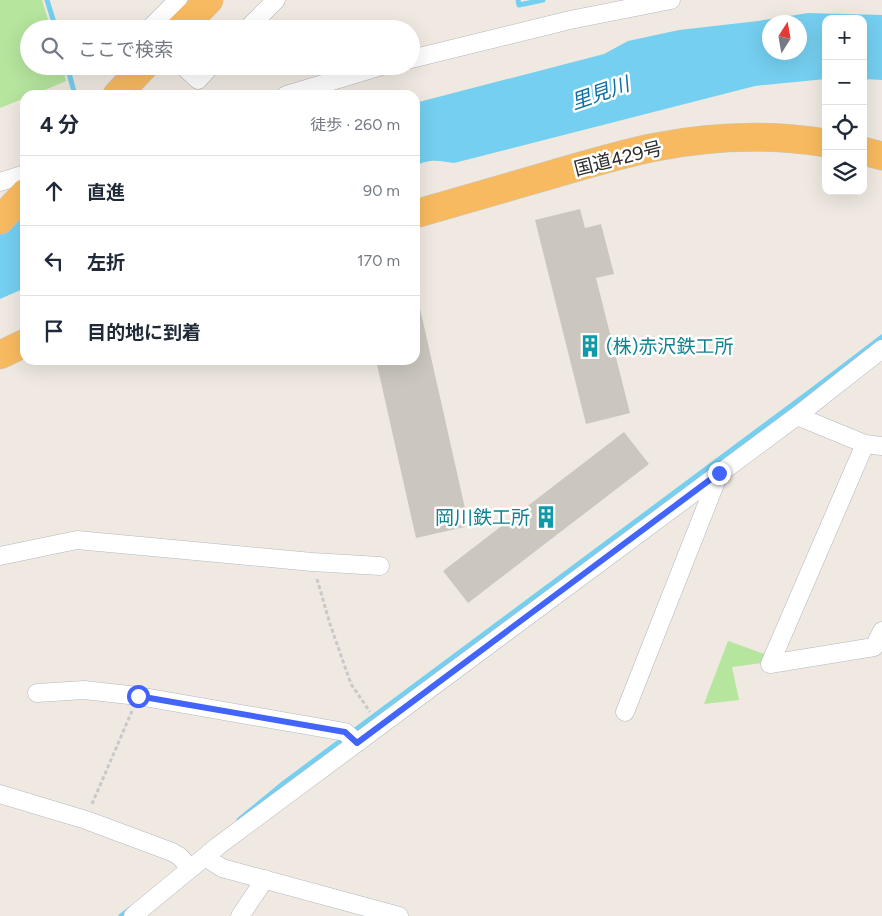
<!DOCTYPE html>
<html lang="ja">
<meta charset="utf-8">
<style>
body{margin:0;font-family:Figtree,"Noto Sans JP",sans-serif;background:#f2f2f3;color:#1f2937}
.controls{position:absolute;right:15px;top:15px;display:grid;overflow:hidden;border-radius:10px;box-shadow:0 5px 20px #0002}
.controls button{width:45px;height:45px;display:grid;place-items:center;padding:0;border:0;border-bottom:1px solid #e0e1e3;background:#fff;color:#1f2937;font:25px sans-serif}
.compass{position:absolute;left:762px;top:15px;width:45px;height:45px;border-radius:50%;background:#fff;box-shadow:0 5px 20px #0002;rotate:11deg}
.stop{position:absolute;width:15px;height:15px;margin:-11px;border:4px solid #4264fb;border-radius:50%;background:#fff}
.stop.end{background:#4264fb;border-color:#fff;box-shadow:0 1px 5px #0008}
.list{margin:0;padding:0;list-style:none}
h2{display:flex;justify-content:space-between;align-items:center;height:65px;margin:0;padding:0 20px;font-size:21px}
h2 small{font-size:16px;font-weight:400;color:#747a83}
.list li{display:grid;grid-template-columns:32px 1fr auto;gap:15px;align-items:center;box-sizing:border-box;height:70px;padding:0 20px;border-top:1px solid #e0e1e3}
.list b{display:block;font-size:19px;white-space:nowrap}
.list em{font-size:16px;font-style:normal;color:#747a83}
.icon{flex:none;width:28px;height:28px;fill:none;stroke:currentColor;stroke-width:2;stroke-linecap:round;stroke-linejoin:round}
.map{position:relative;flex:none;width:882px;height:916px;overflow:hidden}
.search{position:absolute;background:#fff;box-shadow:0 5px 20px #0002;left:20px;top:20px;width:400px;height:55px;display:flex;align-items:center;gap:12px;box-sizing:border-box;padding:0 18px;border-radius:28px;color:#747a83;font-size:19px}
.panel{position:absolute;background:#fff;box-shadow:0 5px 20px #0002;left:20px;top:90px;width:400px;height:275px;border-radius:15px}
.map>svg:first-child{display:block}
</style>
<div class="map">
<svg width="882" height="916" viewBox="0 0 882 916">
<rect width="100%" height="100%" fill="#efe9e1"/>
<g fill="#b6e59e">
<polygon points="0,0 42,0 51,29 29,29 29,66 62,66 66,81 33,95 25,95 25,98 0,108"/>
<polygon points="728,641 765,654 762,663 732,667 739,700 704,704"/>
</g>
<g fill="#75cff0" fill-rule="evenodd">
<path d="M808 13 882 15V80L863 79V19H826V79L755 86 454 163C439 161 431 158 415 166V103L604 54 628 41 679 30 758 21ZM770 22H800V52H770Z"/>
<polygon points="25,215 25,288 0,299 0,224"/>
</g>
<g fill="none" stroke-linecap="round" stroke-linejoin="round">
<g stroke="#75cff0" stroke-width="5">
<polyline points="47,0 56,29"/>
<polyline points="518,0 519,5 543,0"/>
<polyline points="67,66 75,95"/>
<polyline points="239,820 284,783 811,391 882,337"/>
<polyline points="121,916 130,909"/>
</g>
</g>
<g fill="#cbc7bf">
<polygon points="580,209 585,228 601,224 614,274 596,278 630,413 586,424 535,220"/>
<polygon points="415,286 469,526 416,538 376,360 415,360"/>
<polygon points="624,432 649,464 468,603 443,571"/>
</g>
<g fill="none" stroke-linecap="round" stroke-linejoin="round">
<defs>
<g id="minor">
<polyline points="149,29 178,0"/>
<polyline points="247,29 276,0"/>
<polyline points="411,59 570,20 671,0"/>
<polyline points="183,66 198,80 211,66"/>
<polyline points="286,95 382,66"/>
<polyline points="0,182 25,174"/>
<polyline points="797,416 882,349"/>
<polyline points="865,444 770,664 874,647 882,631"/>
<polyline points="0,556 77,540 312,562 380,566"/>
<polyline points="37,693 84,690 138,696 345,732 357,743"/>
<polyline points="625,712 719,474"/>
<polyline points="0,794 86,820 172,852 179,856 190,868"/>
<polyline points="205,857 222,868 399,916"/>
<polyline points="133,916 218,846 797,416 865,444 882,446"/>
<polyline points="240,916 265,879"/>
</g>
<g id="trunk">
<polyline points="180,29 209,0"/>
<polyline points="117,95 144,66"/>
<polyline points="863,151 882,156"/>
<path d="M415 214C460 201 505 188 550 175 585 165 620 154 656 147 711 136 770 134 826 143"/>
<polyline points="0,220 25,193"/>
<polyline points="0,355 25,343"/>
</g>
</defs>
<use href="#minor" stroke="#b4b7c1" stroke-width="19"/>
<use href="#trunk" stroke="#c9c9c9" stroke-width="29"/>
<g stroke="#c9c9c9" stroke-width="3" stroke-dasharray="4 2.5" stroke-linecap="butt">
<polyline points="317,579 330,624 351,684 370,712"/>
<polyline points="92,804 132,711"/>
</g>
<use href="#minor" stroke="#fff" stroke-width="18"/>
<use href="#trunk" stroke="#f8ba60" stroke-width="28"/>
</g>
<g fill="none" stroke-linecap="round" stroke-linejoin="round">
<polyline stroke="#4264fb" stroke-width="6" points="138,696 345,732 357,743 719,473"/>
</g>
<defs>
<symbol id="building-bare" viewBox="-9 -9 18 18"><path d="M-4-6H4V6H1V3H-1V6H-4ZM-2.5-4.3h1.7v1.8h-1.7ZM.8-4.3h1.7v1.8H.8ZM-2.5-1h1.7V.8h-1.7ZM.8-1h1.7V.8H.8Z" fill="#0f9aa8" stroke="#fff" stroke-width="2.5" paint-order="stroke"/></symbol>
</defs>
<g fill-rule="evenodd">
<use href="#building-bare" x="574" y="330" width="32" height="32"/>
<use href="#building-bare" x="530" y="501" width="32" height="32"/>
</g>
<g text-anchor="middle" stroke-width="5" stroke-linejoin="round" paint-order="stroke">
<g font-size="19" fill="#2e2e2e" stroke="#fff">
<text transform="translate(618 158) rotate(-14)" y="7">国道429号</text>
</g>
<g font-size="19" fill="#0d838f" stroke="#fff" text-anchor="start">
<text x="606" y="353">(株)赤沢鉄工所</text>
<text x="530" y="524" text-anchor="end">岡川鉄工所</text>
</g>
<g font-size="20" font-style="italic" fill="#0d6fa3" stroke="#fff">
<text transform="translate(600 93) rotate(-19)" y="7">里見川</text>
</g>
</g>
</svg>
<div class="controls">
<button>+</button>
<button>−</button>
<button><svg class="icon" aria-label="locate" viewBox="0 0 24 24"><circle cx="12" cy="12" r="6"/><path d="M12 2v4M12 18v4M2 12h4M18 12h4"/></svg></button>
<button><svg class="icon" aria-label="layers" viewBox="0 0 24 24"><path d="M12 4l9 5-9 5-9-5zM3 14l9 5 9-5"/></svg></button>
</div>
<svg class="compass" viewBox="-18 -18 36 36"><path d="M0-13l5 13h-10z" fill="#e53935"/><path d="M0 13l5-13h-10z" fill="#747a83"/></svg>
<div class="stop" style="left:138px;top:696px"></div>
<div class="stop end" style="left:719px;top:473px"></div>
<div class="search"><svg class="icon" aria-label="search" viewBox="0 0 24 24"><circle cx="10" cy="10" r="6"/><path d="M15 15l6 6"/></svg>ここで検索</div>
<section class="panel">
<h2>4 分<small>徒歩 · 260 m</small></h2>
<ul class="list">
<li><svg class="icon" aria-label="ahead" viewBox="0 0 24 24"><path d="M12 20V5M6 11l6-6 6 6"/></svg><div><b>直進</b></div><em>90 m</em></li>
<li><svg class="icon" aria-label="left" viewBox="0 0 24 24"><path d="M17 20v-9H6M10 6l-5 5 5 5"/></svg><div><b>左折</b></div><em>170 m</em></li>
<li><svg class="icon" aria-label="arrive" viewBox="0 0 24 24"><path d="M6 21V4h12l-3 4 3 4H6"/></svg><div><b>目的地に到着</b></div></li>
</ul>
</section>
</div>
